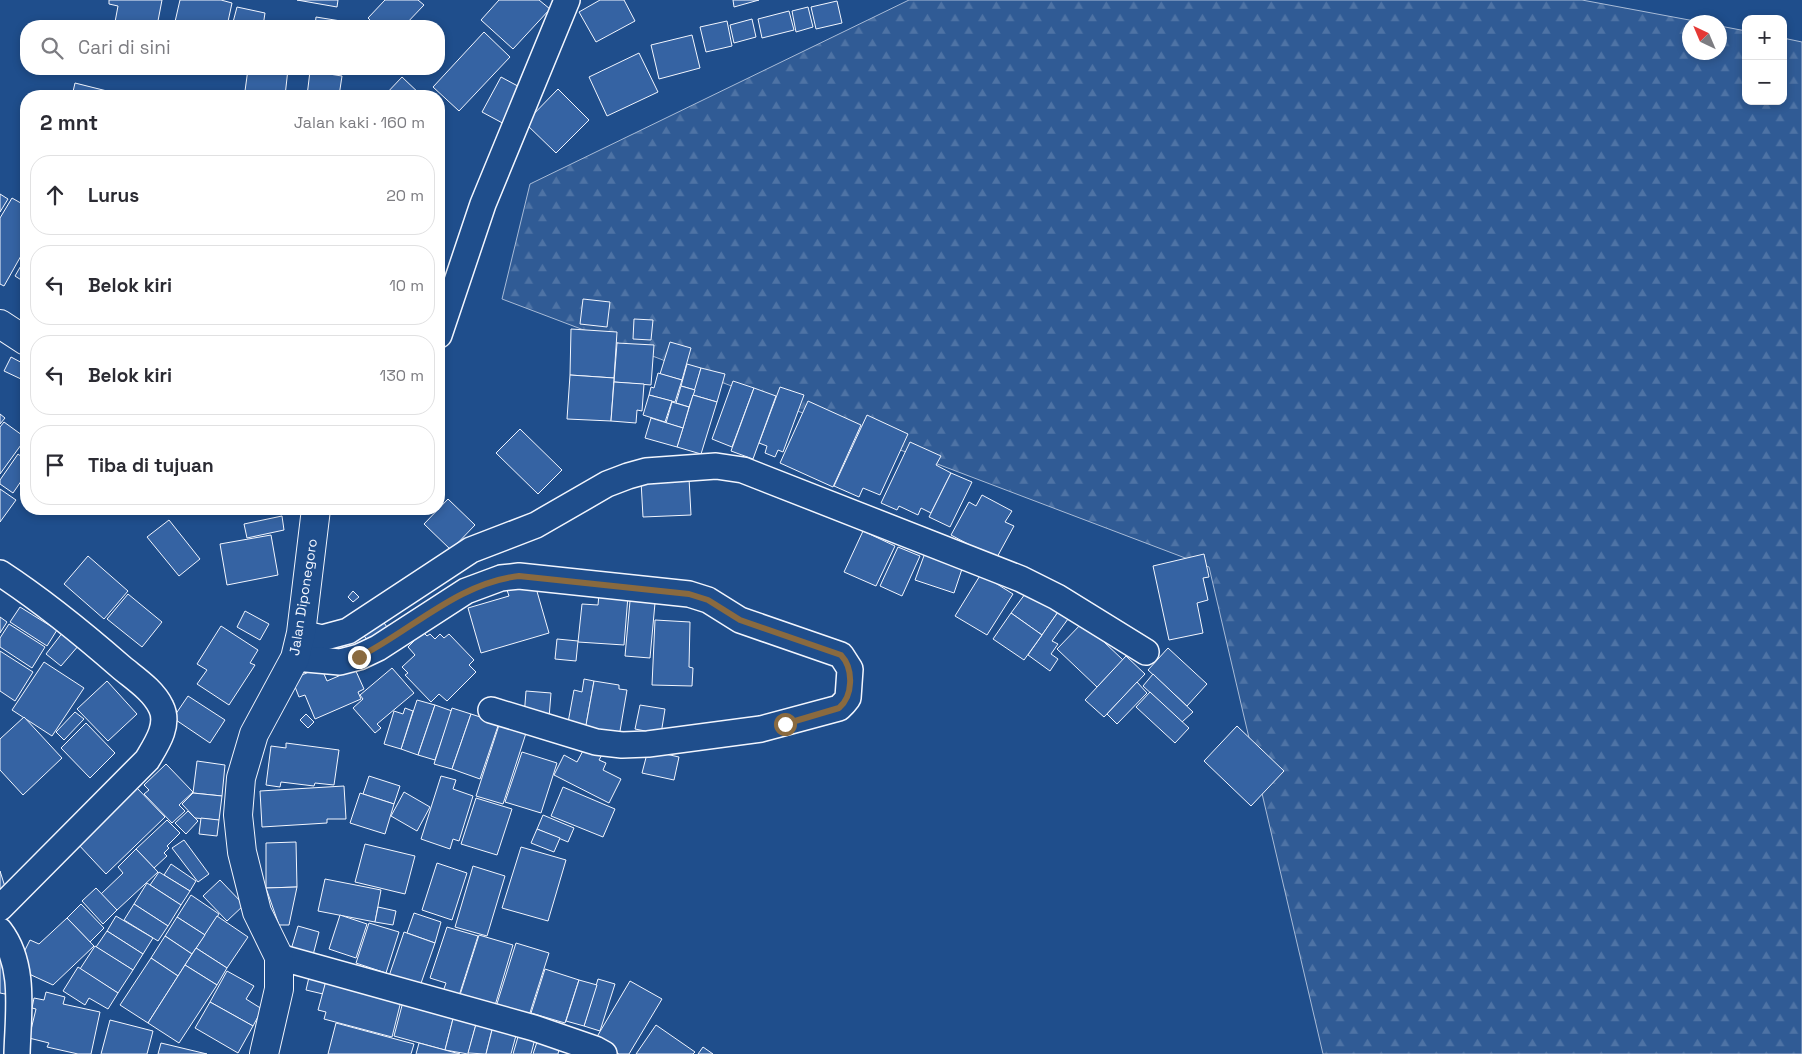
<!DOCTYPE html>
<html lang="id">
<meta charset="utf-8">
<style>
body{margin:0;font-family:"Space Grotesk",sans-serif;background:#f7f7f7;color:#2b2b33}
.controls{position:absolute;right:15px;top:15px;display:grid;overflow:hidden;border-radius:10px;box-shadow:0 2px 8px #0003}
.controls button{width:45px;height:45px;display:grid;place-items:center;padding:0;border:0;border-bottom:1px solid #e1e1e2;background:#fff;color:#2b2b33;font:25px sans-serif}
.compass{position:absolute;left:1682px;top:15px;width:45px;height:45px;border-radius:50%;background:#fff;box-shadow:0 2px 8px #0003;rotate:316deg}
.stop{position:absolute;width:15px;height:15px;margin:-11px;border:4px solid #8a6a3f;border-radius:50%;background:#fff}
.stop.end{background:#8a6a3f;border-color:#fff;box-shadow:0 1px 5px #0008}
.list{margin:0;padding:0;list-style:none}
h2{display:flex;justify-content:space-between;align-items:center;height:65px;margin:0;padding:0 20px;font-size:21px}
h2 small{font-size:16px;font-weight:400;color:#7c7c81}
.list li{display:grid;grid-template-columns:32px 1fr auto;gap:15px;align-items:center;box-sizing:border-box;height:80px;margin:0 10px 10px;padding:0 10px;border:1px solid #e1e1e2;border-radius:20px}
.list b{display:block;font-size:19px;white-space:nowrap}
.list em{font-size:16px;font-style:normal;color:#7c7c81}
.icon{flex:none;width:28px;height:28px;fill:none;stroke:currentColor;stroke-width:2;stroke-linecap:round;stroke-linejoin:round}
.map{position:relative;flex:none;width:1802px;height:1054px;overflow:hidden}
.search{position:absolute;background:#fff;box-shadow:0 2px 8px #0003;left:20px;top:20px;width:425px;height:55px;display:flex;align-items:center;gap:12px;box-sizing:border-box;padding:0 18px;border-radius:20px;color:#7c7c81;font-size:19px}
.panel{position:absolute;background:#fff;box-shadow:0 2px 8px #0003;left:20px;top:90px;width:425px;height:425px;border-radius:20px}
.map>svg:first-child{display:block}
</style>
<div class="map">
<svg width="1802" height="1054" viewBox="0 0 1802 1054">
<defs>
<pattern id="forest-firs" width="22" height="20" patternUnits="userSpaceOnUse" patternTransform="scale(1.25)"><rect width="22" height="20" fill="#305b95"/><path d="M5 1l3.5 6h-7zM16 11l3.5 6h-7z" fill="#4e73a5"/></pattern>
</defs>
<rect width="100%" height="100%" fill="#1f4e8c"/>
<polygon fill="url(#forest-firs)" stroke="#a8bbd7" points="909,0 1582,0 1700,22 1690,22 1690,52 1720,52 1720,26 1746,31 1746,101 1783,101 1783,38 1802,42 1802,1054 1323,1054 1209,567 502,299 530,184"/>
<g fill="#3563a3" stroke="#f2f6ff">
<polygon points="109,0 162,0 157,26 137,26 115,22 118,6 109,4"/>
<polygon points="180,0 221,0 232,3 227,26 174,26"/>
<polygon points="297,0 338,0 337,7"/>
<polygon points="385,0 418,0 424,5 404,26 376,26 368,18"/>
<polygon points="499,0 539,0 550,9 513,49 481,20"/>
<polygon points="600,0 624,0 635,21 596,42 579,12"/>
<polygon points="733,0 759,0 734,7"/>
<polygon points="837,1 842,23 816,29 811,7"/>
<polygon points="237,7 265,13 263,26 232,26"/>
<polygon points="808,7 813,27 796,32 792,11"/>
<polygon points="789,11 794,30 762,38 758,19"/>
<polygon points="316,17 347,22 347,26 315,26"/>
<polygon points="752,19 756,37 734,43 730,25"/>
<polygon points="727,21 732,46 706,52 700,27"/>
<polygon points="484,32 510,57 459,111 433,87"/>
<polygon points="692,35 700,68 659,79 651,45"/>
<polygon points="639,53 658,92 607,116 589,77"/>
<polygon points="248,69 288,69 285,96 245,91"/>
<polygon points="310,71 342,76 339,96 307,96"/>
<polygon points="402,77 422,96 384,96"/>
<polygon points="501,77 527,91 508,126 482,112"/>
<polygon points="75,83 115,93 114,96 72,96"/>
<polygon points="558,89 589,120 556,153 525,123"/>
<polygon points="0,194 8,199 0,212"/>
<polygon points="12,198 26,206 26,247 4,286 0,284 0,218"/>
<polygon points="26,257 26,283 15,276"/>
<polygon points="583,299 610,302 607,327 580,324"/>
<polygon points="634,319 653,320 651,340 633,339"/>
<polygon points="571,329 617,332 614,378 570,375"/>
<polygon points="670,342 691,348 682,380 660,374"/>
<polygon points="617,343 654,345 651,385 614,382"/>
<polygon points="11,357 26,365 21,379 4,371"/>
<polygon points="687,364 701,368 695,390 681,386"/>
<polygon points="701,368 725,374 717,402 693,395"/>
<polygon points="658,373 682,380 675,402 649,395 651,387 654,388"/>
<polygon points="570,375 614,378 611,421 567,419"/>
<polygon points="733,381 754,388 732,447 712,439"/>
<polygon points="614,382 644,384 642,411 637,410 636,423 611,421"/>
<polygon points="681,386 695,390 689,407 676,403"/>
<polygon points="780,387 804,395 783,452 778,450 775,457 765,453 767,446 759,443"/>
<polygon points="754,388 776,396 753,459 731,451"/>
<polygon points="649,395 672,401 665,422 643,415"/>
<polygon points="693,395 717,402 701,454 677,447"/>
<polygon points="808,401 861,425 833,487 780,463"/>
<polygon points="672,402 689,407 683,428 666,423"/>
<polygon points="0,414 5,418 0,424"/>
<polygon points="867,415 908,434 880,495 863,488 859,497 834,486"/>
<polygon points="651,418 683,428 677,447 645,438"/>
<polygon points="4,422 26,438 0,474 0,427"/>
<polygon points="520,429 562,470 538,494 496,453"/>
<polygon points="910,442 941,456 936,465 951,473 931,513 921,508 918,515 899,506 897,510 881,503"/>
<polygon points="18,454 26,460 26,474 13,493 0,484 0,480"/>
<polygon points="951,473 972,482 950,527 929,517"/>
<polygon points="689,478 691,515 643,517 641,481"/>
<polygon points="0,489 16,500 0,522"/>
<polygon points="982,495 1012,511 1005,522 1014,526 996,559 951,535 969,502 976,506"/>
<polygon points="448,499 475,525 451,550 424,524"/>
<polygon points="282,516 284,530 247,538 244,524"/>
<polygon points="169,520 200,559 179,576 147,537"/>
<polygon points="863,531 895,546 876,586 844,572"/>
<polygon points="271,535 278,575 227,585 220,544"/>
<polygon points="898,547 920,556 902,596 880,586"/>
<polygon points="925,553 963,566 954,593 915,580"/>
<polygon points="1204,554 1209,577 1203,578 1208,600 1197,603 1203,633 1169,640 1153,566"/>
<polygon points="88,556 128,591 104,619 64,584"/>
<polygon points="981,574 1013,594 987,635 955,616"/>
<polygon points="526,581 528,590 536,588 549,633 481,653 468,608 509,596 506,587"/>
<polygon points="1028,590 1058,612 1042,635 1011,613"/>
<polygon points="353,591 359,597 353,602 348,597"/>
<polygon points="128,594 162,622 142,647 107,619"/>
<polygon points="599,594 628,596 624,645 578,642 582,604 598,605"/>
<polygon points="630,601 655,603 650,658 625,656"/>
<polygon points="20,607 57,630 47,646 10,622"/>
<polygon points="245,611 269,624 260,640 237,627"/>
<polygon points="1058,612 1068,619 1052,641 1058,644 1051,654 1058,659 1050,671 1028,655"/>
<polygon points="1011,613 1042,635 1024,660 993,639"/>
<polygon points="379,616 387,627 369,642 360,631"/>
<polygon points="0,617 7,622 0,633"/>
<polygon points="655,620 690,622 689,667 693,668 692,686 652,685"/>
<polygon points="1083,622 1123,660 1097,687 1057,649"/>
<polygon points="9,624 45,647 32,668 0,647 0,638"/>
<polygon points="221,626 258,650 250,663 255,665 229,705 197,684 207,670 197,664"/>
<polygon points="421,630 427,636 430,634 435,639 440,634 444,638 449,634 474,660 469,665 476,672 447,701 439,694 431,702 405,675 408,673 402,667 415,655 408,647 414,641 411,638"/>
<polygon points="63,632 79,645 61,666 46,654"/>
<polygon points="557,639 578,641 576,661 555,659"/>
<polygon points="1168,648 1207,684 1187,706 1148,670"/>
<polygon points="0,651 33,672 15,701 0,691"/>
<polygon points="1126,656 1145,674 1104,717 1085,700"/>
<polygon points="44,662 84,688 52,736 12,710"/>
<polygon points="321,667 327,681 355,669 364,689 358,692 361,699 315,719 305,695 299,697 292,679"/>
<polygon points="392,668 414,693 377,724 381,728 375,733 353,708 363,699 360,695"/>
<polygon points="1153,674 1193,712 1182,722 1143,686"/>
<polygon points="584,679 594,681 585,731 567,728 574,690 582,692"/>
<polygon points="107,681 137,714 108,741 77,709"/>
<polygon points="594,681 619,685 619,689 627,690 619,737 584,736"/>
<polygon points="1137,682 1147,693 1117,724 1107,714"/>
<polygon points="526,691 551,693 549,718 524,717"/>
<polygon points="1150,692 1189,728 1175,743 1136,707"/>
<polygon points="188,696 225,720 210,743 173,718"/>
<polygon points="417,700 435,705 418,755 401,749"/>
<polygon points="435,705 452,711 435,760 418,755"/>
<polygon points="640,705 665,709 661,734 635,729"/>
<polygon points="405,708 413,711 401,749 384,744 394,711 403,714"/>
<polygon points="452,708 471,714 452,769 434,764"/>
<polygon points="75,712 84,719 64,740 56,732"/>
<polygon points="306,714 314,722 308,728 300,720"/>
<polygon points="471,714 499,723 480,779 452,769"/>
<polygon points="24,717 62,758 23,795 0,770 0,739"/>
<polygon points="501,719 528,727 503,804 476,796"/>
<polygon points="86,723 115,753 90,778 61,748"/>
<polygon points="1237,726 1284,771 1251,806 1204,761"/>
<polygon points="286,743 339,750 334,785 315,783 314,786 281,782 280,787 266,785 271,746 286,748"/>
<polygon points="586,745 603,753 599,760 606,763 603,770 621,779 609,803 554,775 564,755 577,762"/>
<polygon points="648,750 679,757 674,780 642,773"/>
<polygon points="522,752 557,763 541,813 505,802"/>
<polygon points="197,761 225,765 222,796 193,793"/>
<polygon points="166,764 193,792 179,805 185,811 172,823 144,794 149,790 144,785"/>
<polygon points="369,776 400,786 394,804 363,794"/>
<polygon points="441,776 456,780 453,789 473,796 459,841 453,839 450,849 421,839"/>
<polygon points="344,786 346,819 327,819 327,823 262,827 260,791"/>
<polygon points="136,787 165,817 106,874 77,843"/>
<polygon points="563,787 615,809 603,837 551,816"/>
<polygon points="404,792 430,807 417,831 391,816"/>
<polygon points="193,793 222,796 219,820 195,818 182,804"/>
<polygon points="360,793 394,804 385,834 350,823"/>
<polygon points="476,798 512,809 497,855 461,844"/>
<polygon points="188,811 198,821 186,834 175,823"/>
<polygon points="543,815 574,828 568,842 537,829"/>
<polygon points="201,818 219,820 217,836 199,834"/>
<polygon points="167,820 180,833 167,846 169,848 164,853 167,856 154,868 136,849"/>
<polygon points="537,829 560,838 554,852 531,843"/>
<polygon points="184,840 209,874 198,882 172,848"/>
<polygon points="296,842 297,887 266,888 266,843"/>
<polygon points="365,844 415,856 405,894 355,882"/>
<polygon points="521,847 566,860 548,921 502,908"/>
<polygon points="136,849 158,872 117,910 101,894 123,873 118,867"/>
<polygon points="437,863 467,873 452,920 422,910"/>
<polygon points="171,864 196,881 190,891 164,875"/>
<polygon points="473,866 505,876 487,936 455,927"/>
<polygon points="0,871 6,890 0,892"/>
<polygon points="159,872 190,891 181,905 150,885"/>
<polygon points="325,879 381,890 375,922 318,911"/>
<polygon points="220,880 244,905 227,921 203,896"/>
<polygon points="147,883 181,905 168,926 134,904"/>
<polygon points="297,887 289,925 279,925 266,888"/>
<polygon points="96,888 117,910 103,924 82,901"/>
<polygon points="191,895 219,914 205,935 177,917"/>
<polygon points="81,904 104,928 90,942 67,918"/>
<polygon points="134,904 168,926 158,941 124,920"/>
<polygon points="378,907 396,911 393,925 375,922"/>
<polygon points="414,913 441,922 435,943 407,933"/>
<polygon points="340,915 367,924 356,958 329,949"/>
<polygon points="116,916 153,938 143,954 107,931"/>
<polygon points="217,916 248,937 227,968 196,948"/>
<polygon points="177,917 205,935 192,954 165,936"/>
<polygon points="67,918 94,946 53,985 16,968 30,940 39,944"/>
<polygon points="369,923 399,932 386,973 356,963"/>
<polygon points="298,926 319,932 312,959 290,953"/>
<polygon points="447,927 478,936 458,999 442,994 446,983 430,978"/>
<polygon points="107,931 143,954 133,970 96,947"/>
<polygon points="404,932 435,943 419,989 388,979"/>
<polygon points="479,935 513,945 494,1009 459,998"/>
<polygon points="165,936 192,954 178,976 151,958"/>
<polygon points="516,943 549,953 528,1019 495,1010"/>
<polygon points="95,946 133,970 118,993 80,969"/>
<polygon points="196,948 227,968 217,985 185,965"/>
<polygon points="0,952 3,952 0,960 14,964 5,994 0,993"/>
<polygon points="151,958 178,976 148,1023 120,1005"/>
<polygon points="185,965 217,985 179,1043 148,1023"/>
<polygon points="78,967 118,993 108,1009 89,998 85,1005 63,991"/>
<polygon points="545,969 579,980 565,1023 531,1013"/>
<polygon points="227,971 254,986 246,999 262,1009 253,1026 210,1002"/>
<polygon points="310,973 327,977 323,994 306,990"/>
<polygon points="327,977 402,997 392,1037 324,1019 326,1012 318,1010"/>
<polygon points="598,979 615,984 600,1031 584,1026"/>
<polygon points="579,980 597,985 584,1026 566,1021"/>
<polygon points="630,981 662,999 629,1054 619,1054 595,1040"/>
<polygon points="46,992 65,997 63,1004 100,1012 91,1054 78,1054 47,1047 49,1043 29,1038 36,1009 32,1008 34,998 44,1000"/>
<polygon points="404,998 455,1011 445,1050 394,1036"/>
<polygon points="210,1002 253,1026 238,1053 195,1028"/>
<polygon points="455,1011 478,1017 468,1054 445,1050"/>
<polygon points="478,1017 494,1022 486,1054 468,1053"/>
<polygon points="110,1020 153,1031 147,1054 101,1054"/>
<polygon points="494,1022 518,1028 511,1054 486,1054"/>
<polygon points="336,1023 414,1044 411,1054 328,1054"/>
<polygon points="656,1025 695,1052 693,1054 636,1054"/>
<polygon points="520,1030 536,1035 531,1054 513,1054"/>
<polygon points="538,1039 560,1045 558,1054 533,1054"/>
<polygon points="161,1043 207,1054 158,1054"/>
<polygon points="419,1043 445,1050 460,1054 416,1054"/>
<polygon points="703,1047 713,1054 698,1054"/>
</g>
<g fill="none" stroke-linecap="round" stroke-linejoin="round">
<defs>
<g id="minor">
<polyline points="439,335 483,204 567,0"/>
<path d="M0 573C43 601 82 633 121 667 134 678 153 690 161 707 170 725 156 745 147 760L0 908"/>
<polyline points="301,633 322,638 348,631 471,550 536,525 607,484 628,476 646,471 716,466 743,470 1021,579 1057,597 1146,652"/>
<polyline points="295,658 340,662 359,657 378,648 466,591 501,578 519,576 689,594 708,600 740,620 841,655 850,669 848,698 844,703 839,708 761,729 648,744 622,745 596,742 491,710"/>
<path d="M0 931C26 965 18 1013 17 1054"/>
<polyline points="279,957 534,1028 595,1049 604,1054"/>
</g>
<g id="trunk">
<polyline points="0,324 26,341"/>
<polyline points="264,1054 279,989 279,957 257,912 242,852 238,815 241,778 254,734 295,658 301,633 316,509"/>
</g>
</defs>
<use href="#minor" stroke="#f2f6ff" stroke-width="28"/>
<use href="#trunk" stroke="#f2f6ff" stroke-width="30"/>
<use href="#minor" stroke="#1f4e8c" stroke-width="25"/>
<use href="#trunk" stroke="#1f4e8c" stroke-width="28"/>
</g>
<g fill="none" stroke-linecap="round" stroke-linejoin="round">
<path stroke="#8a6a3f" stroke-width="6" d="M359 657C412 630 458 583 519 576L689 594 708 600 740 620 841 655C854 669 853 696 839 708L785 724"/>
</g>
<g text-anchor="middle" stroke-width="4" stroke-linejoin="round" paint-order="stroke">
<g font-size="14" fill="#f2f6ff" stroke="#1f4e8c">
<text transform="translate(303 597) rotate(-81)" y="5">Jalan Diponegoro</text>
</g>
</g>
</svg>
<div class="controls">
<button>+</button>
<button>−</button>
</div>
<svg class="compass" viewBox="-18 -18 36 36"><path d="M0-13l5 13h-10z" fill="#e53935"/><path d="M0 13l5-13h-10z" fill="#7c7c81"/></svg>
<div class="stop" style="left:785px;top:724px"></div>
<div class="stop end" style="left:359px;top:657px"></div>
<div class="search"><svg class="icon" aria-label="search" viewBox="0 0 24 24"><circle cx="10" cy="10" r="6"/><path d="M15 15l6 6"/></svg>Cari di sini</div>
<section class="panel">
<h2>2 mnt<small>Jalan kaki · 160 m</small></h2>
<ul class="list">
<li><svg class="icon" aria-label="ahead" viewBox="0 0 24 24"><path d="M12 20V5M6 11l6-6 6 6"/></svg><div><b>Lurus</b></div><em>20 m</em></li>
<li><svg class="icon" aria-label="left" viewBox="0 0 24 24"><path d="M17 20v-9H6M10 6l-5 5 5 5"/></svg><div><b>Belok kiri</b></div><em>10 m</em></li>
<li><svg class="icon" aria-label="left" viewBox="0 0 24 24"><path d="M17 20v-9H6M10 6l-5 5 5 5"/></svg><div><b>Belok kiri</b></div><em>130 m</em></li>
<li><svg class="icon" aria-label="arrive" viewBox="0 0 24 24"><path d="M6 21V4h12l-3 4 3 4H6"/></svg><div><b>Tiba di tujuan</b></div></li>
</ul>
</section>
</div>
